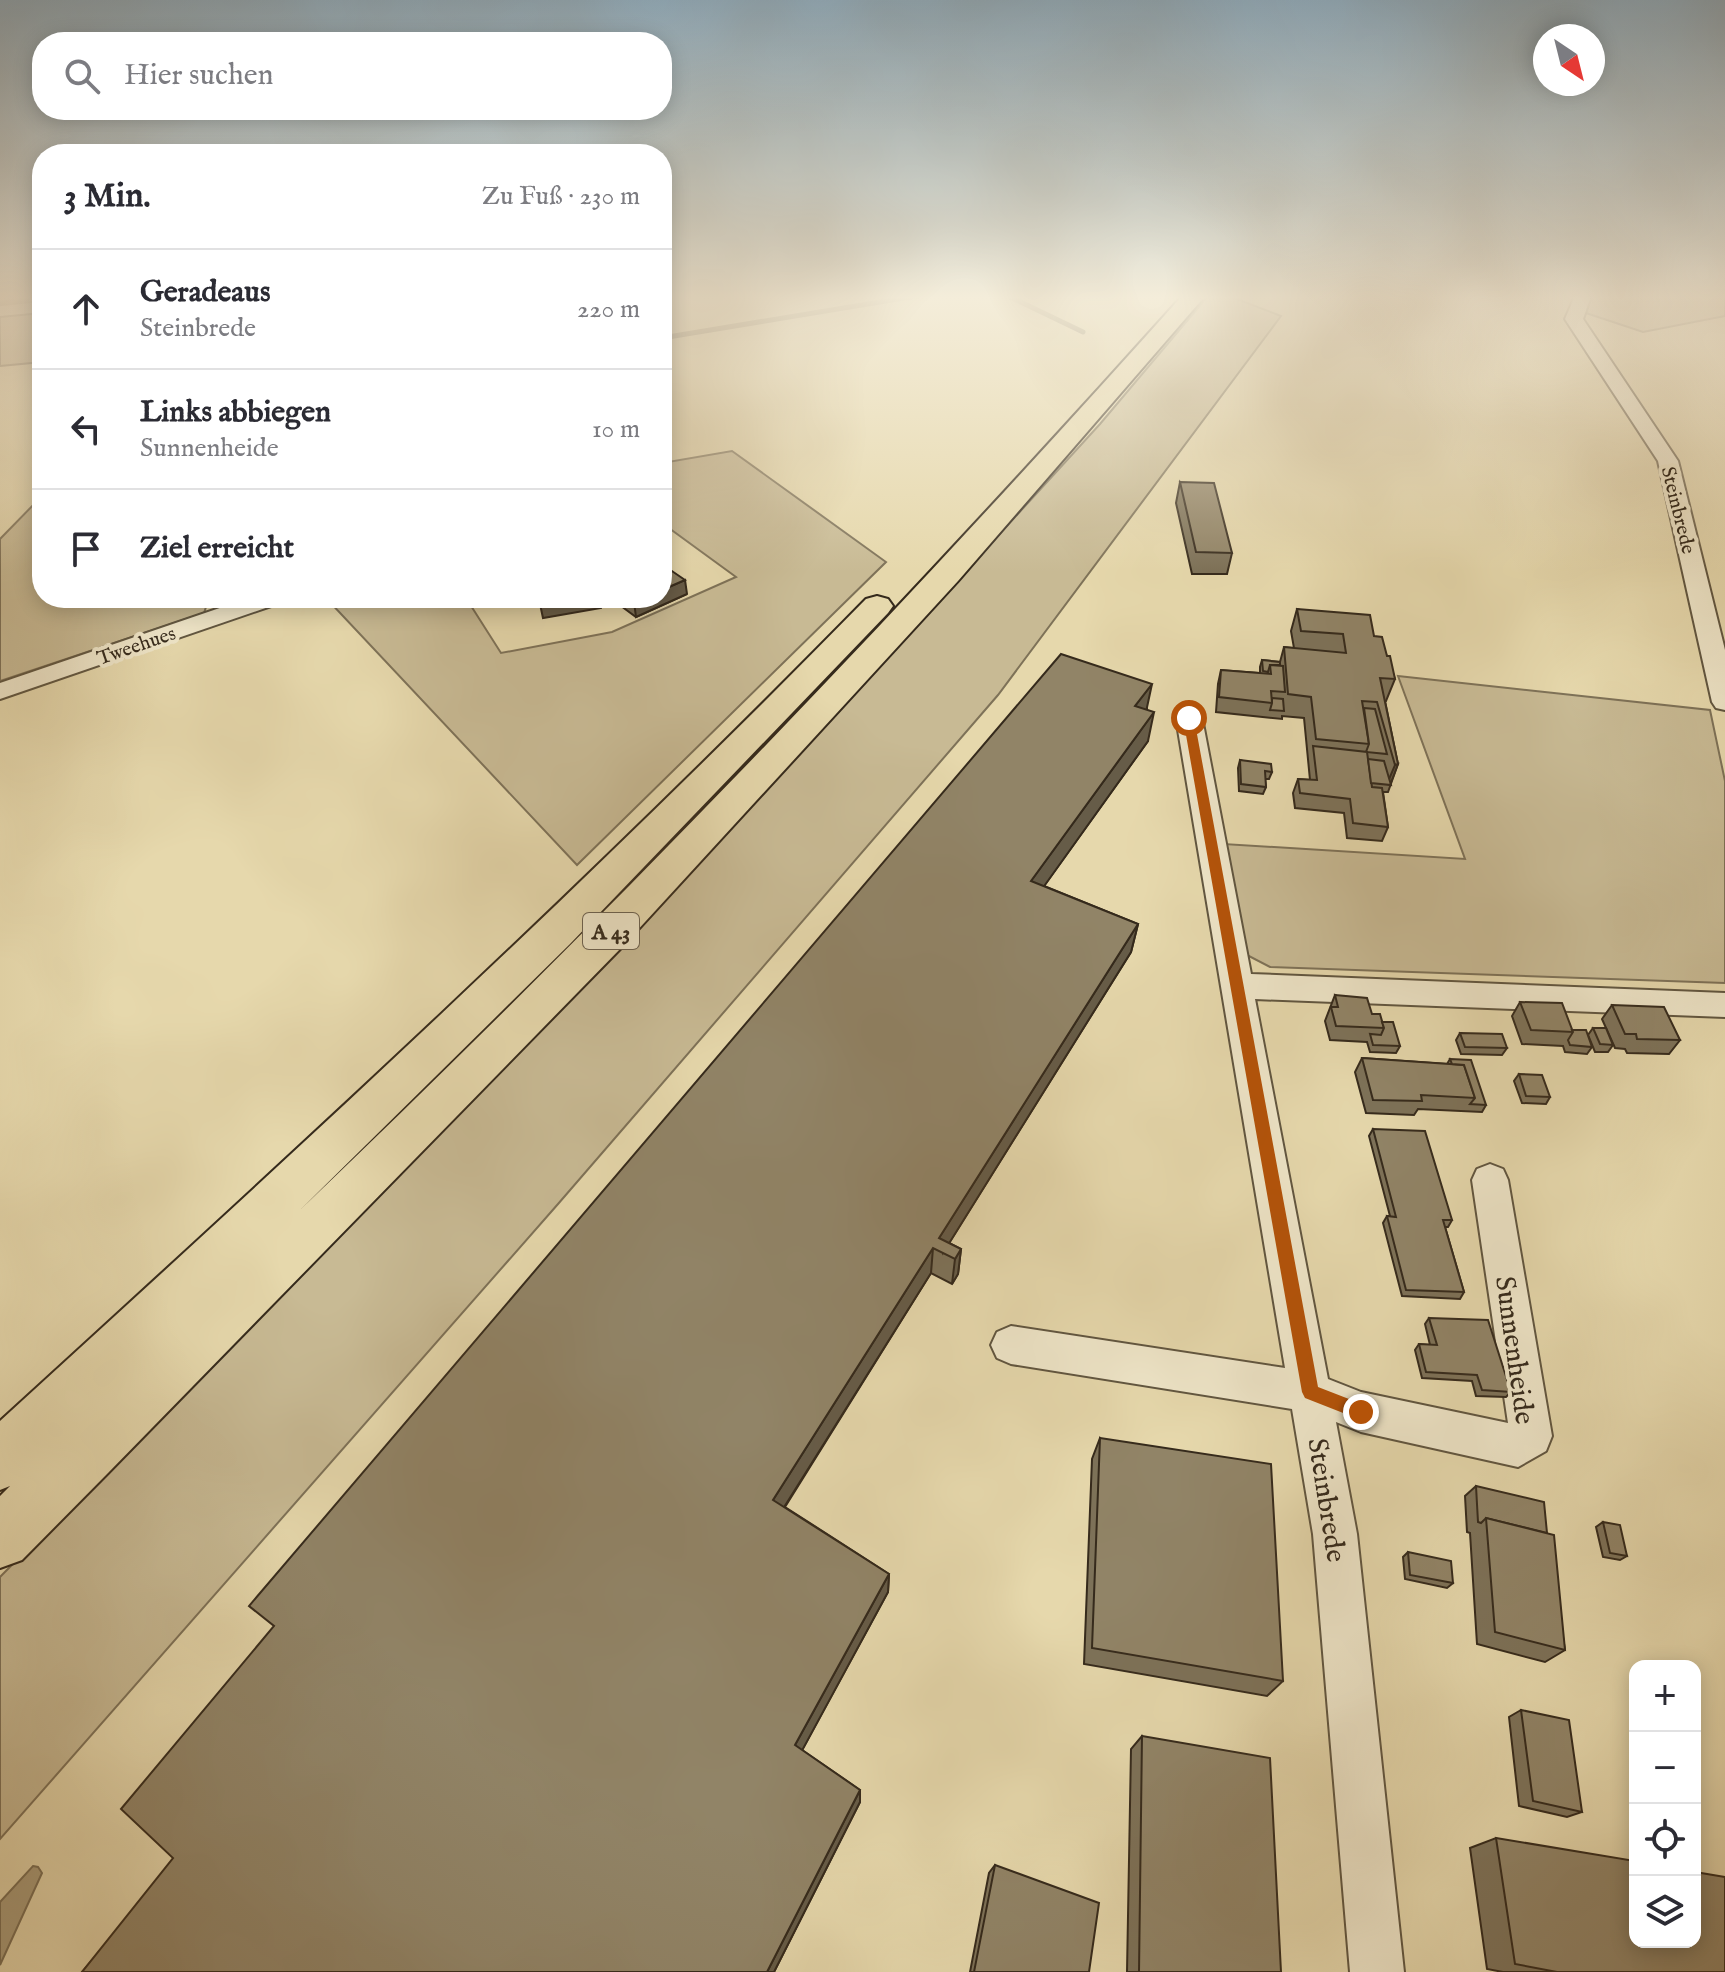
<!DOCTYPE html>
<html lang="de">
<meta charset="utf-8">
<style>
body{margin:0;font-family:"IM FELL English",serif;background:#f2f2f3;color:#2b2b33}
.controls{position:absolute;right:24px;bottom:24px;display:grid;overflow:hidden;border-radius:16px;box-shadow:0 4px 20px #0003}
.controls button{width:72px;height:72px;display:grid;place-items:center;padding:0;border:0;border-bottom:2px solid #e1e1e2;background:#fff;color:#2b2b33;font:40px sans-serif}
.compass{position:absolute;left:1533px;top:24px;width:72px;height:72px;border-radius:50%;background:#fff;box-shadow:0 4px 20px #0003;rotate:145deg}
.stop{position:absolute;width:24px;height:24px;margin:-18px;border:6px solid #b45309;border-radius:50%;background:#fff}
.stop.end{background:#b45309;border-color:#fff;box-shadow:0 2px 8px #0008}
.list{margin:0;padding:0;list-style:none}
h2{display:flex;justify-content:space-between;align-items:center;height:104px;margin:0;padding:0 32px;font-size:34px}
h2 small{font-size:26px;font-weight:400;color:#7c7c81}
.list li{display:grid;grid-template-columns:52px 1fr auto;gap:24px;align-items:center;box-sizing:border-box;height:120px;padding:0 32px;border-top:2px solid #e1e1e2}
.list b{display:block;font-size:30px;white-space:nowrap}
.list p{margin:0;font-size:26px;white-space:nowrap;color:#7c7c81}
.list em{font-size:26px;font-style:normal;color:#7c7c81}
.icon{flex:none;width:44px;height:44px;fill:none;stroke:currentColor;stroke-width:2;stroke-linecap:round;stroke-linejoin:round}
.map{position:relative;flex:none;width:1725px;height:1972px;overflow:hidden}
.search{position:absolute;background:#fff;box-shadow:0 4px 20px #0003;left:32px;top:32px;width:640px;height:88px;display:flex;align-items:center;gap:20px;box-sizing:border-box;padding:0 28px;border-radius:32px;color:#7c7c81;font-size:30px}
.panel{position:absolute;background:#fff;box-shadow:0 4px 20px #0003;left:32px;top:144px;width:640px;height:464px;border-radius:32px}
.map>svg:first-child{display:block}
</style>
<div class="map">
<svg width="1725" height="1972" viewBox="0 0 1725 1972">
<rect width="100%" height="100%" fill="#e6d8ac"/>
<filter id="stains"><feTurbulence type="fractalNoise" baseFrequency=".0025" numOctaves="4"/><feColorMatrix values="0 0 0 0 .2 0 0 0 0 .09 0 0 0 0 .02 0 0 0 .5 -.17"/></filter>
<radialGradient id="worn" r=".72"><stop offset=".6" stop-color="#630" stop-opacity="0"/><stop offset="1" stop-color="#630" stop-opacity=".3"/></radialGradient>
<g fill="#c8ba94" stroke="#7e7258" stroke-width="2">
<polygon points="1208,296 1229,296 1281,316 998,695 558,1204 0,1839 0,1577 434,1138 890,654 1100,424"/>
<polygon points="1587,296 1725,296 1725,316 1643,332 1583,312"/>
<polygon points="42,310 42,362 0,366 0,315"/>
<polygon points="732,451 886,562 577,865 326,598 466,598 501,653 612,632 736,577 662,523 662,463"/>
<polygon points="42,496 42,598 209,598 204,613 0,681 0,539"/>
<polygon points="1398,676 1710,710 1725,781 1725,983 1270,967 1245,954 1224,844 1465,859"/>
</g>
<polygon fill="#aa9d7b" stroke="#7b6f55" stroke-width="2" points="33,1866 38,1867 42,1873 0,1965 0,1902"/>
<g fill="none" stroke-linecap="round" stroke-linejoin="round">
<g stroke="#7b6f55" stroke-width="5">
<polyline points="1008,296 1083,332"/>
<polyline points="0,303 27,300"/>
<polyline points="662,338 916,296"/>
</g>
<defs>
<g id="minor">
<polygon points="1575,296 1591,296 1583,319 1678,461 1725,650 1725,710 1716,708 1712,702 1658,461 1565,319"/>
<polygon points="42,302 42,312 0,316 0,306"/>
<polygon points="249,598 284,598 280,603 0,699 0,683"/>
<polygon points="1189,710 1198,712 1202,718 1251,974 1725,993 1725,1017 1255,999 1328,1379 1361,1392 1508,1423 1472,1180 1477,1169 1490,1164 1503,1169 1508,1180 1552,1436 1546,1451 1518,1467 1361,1432 1336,1422 1357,1534 1404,1972 1350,1972 1313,1534 1292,1409 1011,1364 997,1358 991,1345 997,1332 1011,1326 1285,1368 1176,718 1180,712"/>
</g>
<path id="highway" d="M1182 296H1205L958 581 623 946 108 1473 22 1560 0 1568V1496L10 1486 0 1490V1421C294 1153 587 884 866 599L877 596 888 599 893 606 888 613 570 944 299 1211C606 918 899 612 1182 296Z"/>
</defs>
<use href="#minor" stroke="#615640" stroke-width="4"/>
<use href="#highway" stroke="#352a1c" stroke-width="4"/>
<use href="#minor" fill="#efe6c9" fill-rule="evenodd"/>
<use href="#highway" fill="#e6d8ac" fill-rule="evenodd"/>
</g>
<g fill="#7d7259" stroke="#352a1c" stroke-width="2">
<polygon points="1180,482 1232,553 1227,574 1192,574 1176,503"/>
<polygon points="687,594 636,617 617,603 617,598 662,598"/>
<polygon points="1297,609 1374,636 1387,656 1395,679 1386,701 1385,701 1398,764 1388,792 1383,792 1388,827 1382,841 1347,838 1344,813 1295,808 1293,793 1298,779 1310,780 1304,718 1282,716 1282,719 1216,712 1218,684 1221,670 1260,673 1260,667 1262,660 1280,662 1284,647 1294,648 1291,631"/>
<polygon points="1147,710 1148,741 1044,886 1138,924 1131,952 949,1243 961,1249 958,1274 952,1284 931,1273 785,1507 889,1574 888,1592 802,1750 860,1790 860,1802 774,1972 82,1972"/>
<polygon points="1240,760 1272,772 1269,779 1265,779 1266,787 1263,794 1239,791 1238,768"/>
<polygon points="1335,995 1372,1014 1382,1022 1400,1046 1396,1053 1370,1052 1367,1042 1330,1040 1325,1021"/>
<polygon points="1520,1002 1572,1030 1592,1047 1587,1054 1565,1052 1563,1046 1522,1044 1512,1016"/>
<polygon points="1612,1005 1680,1040 1669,1054 1627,1053 1625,1049 1615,1048 1602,1019"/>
<polygon points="1593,1028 1613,1045 1608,1052 1595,1052 1588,1035"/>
<polygon points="1460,1033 1507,1048 1502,1055 1461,1054 1456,1040"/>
<polygon points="1362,1058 1447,1064 1450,1059 1486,1105 1482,1112 1418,1109 1414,1115 1366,1113 1355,1072"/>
<polygon points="1519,1074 1550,1097 1546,1104 1522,1103 1514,1081"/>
<polygon points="1373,1129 1452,1220 1448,1227 1445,1227 1464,1292 1460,1299 1402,1296 1383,1223 1387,1216 1390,1216 1369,1136"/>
<polygon points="1429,1318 1511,1392 1506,1397 1476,1396 1472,1381 1422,1378 1415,1350 1419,1344 1430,1345 1425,1324"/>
<polygon points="1100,1438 1283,1681 1267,1696 1084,1664 1092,1459"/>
<polygon points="1476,1486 1547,1533 1565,1650 1545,1662 1477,1644 1470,1533 1467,1532 1465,1496"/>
<polygon points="1603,1522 1627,1556 1620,1560 1603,1557 1596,1527"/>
<polygon points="1408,1552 1453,1583 1447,1588 1405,1579 1403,1557"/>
<polygon points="1521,1710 1582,1812 1567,1817 1519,1806 1509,1717"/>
<polygon points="1142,1736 1281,1972 1127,1972 1131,1749"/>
<polygon points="1496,1838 1725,1972 1503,1972 1487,1969 1470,1848"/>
<polygon points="995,1865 1089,1972 970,1972 989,1873"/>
</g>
<g fill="#665c48" stroke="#352a1c" stroke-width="2">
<polygon points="685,580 687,594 636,617 634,602 644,598 662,598 662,590"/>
<polygon points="573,598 600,598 601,608 543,618 540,604"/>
<polygon points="1152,684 1146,712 1135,706"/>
<polygon points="1154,712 1148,741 1027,910 1031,881"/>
<polygon points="1398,764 1390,785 1387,784 1395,765"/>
<polygon points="1138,924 1131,952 943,1253 939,1238"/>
<polygon points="933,1248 931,1273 776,1520 773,1500"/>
<polygon points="961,1249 958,1274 952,1284 955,1259"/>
<polygon points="889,1574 888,1592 798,1758 795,1745"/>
<polygon points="860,1790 860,1802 774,1972 767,1972"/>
</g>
<g fill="#918467" stroke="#352a1c" stroke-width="2">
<polygon points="1180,482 1214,483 1232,553 1196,552"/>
<polygon points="666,567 685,580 662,590 662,568"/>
<polygon points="538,598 573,598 540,604"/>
<polygon points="628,598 644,598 634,602"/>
<polygon points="1297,609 1370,615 1374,636 1382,637 1387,656 1390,656 1395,679 1380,678 1398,764 1395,765 1377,702 1362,701 1369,744 1316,739 1311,697 1288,694 1284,647 1346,653 1343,634 1301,631"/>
<polygon points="1061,654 1152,684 1135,706 1154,712 1031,881 1138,924 939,1238 961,1249 955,1259 933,1248 773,1500 889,1574 795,1745 860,1790 767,1972 82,1972 173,1858 121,1809 274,1626 249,1606"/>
<polygon points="1262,660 1280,662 1280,665 1270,665 1268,672 1263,671"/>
<polygon points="1270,665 1283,666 1285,692 1271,691 1272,703 1219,697 1221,670 1271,674"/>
<polygon points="1272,698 1283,699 1284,711 1270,710 1272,703"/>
<polygon points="1364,708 1375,709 1387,754 1366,752 1369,744"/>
<polygon points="1313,746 1367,752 1372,787 1382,788 1388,827 1353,823 1350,799 1300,793 1298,779 1317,780"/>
<polygon points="1368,759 1384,761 1391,785 1371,783"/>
<polygon points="1240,760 1271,764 1272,772 1265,771 1266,787 1241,784"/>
<polygon points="1335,995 1367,998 1372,1014 1380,1014 1384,1028 1336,1026 1331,1007 1338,1007"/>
<polygon points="1520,1002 1562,1003 1573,1032 1531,1030"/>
<polygon points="1612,1005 1664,1007 1680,1040 1637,1039 1636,1034 1625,1034"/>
<polygon points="1382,1022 1393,1022 1400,1046 1373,1045 1370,1034 1381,1035 1384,1028"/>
<polygon points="1593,1028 1606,1028 1613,1045 1600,1044"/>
<polygon points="1572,1030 1586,1030 1592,1047 1570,1045 1568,1040 1573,1032"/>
<polygon points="1460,1033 1502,1034 1507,1048 1465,1047"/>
<polygon points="1362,1058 1464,1065 1475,1098 1421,1095 1422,1101 1373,1100"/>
<polygon points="1450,1059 1471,1060 1486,1105 1470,1104 1475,1098 1464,1065 1452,1064"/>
<polygon points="1519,1074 1542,1075 1550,1097 1526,1096"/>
<polygon points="1373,1129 1425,1131 1452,1220 1443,1220 1464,1292 1406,1290 1387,1216 1396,1217"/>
<polygon points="1429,1318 1488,1320 1511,1392 1482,1390 1477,1375 1426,1372 1419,1344 1437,1345"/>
<polygon points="1100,1438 1271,1464 1283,1681 1092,1648"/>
<polygon points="1476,1486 1544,1502 1547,1533 1486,1518 1481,1523 1478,1522"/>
<polygon points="1486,1518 1554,1535 1565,1650 1495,1632"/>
<polygon points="1603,1522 1620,1525 1627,1556 1610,1553"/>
<polygon points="1408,1552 1451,1561 1453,1583 1410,1575"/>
<polygon points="1521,1710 1569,1720 1582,1812 1533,1801"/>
<polygon points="1142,1736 1270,1758 1281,1972 1139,1972"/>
<polygon points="1496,1838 1635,1861 1635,1942 1695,1942 1695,1872 1725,1877 1725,1972 1557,1972 1515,1964"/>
<polygon points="995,1865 1099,1903 1089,1972 974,1972"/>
</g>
<linearGradient id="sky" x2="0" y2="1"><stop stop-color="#8fabbc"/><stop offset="0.52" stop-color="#f4edda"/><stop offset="1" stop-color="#f4edda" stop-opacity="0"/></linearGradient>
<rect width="1725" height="572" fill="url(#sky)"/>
<polygon fill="#b45309" points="1189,715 1194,718 1318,1387 1367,1406 1369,1412 1367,1418 1361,1420 1305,1398 1302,1392 1183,718"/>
<g text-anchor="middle" stroke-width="8" stroke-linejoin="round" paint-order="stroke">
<g font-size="20" fill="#352a1c" stroke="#efe6c9">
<text transform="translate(1679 510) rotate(76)" y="7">Steinbrede</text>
<text transform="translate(136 645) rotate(-19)" y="7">Tweehues</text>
</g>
<rect fill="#efe6c9" stroke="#6d6250" stroke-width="2" x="583" y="913" width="56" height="36" rx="6"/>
<g font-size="22" font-weight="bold" fill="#352a1c">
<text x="611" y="939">A 43</text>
</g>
<g font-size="28" fill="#352a1c" stroke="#efe6c9">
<text transform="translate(1516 1350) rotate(82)" y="10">Sunnenheide</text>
<text transform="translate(1328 1500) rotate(81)" y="10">Steinbrede</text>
</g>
</g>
<rect width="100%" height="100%" filter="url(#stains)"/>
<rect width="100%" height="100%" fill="url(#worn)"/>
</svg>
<div class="controls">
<button>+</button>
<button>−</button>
<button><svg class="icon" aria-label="locate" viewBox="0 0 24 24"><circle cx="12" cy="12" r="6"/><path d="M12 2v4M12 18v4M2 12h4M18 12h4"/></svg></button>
<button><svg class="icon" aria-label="layers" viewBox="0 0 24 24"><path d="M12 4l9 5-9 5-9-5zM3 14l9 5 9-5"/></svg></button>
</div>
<svg class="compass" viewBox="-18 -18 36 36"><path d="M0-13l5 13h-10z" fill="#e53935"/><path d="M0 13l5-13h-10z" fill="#7c7c81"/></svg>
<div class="stop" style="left:1189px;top:718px"></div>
<div class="stop end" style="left:1361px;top:1412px"></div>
<div class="search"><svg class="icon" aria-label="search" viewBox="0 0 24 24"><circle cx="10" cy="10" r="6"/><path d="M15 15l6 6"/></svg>Hier suchen</div>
<section class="panel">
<h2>3 Min.<small>Zu Fuß · 230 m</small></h2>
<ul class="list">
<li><svg class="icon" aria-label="ahead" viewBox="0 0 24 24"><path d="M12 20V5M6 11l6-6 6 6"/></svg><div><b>Geradeaus</b><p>Steinbrede</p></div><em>220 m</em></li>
<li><svg class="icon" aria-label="left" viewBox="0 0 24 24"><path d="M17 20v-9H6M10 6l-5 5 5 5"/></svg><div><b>Links abbiegen</b><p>Sunnenheide</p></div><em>10 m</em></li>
<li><svg class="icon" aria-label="arrive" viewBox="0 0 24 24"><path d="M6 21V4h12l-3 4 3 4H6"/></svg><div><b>Ziel erreicht</b></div></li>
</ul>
</section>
</div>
